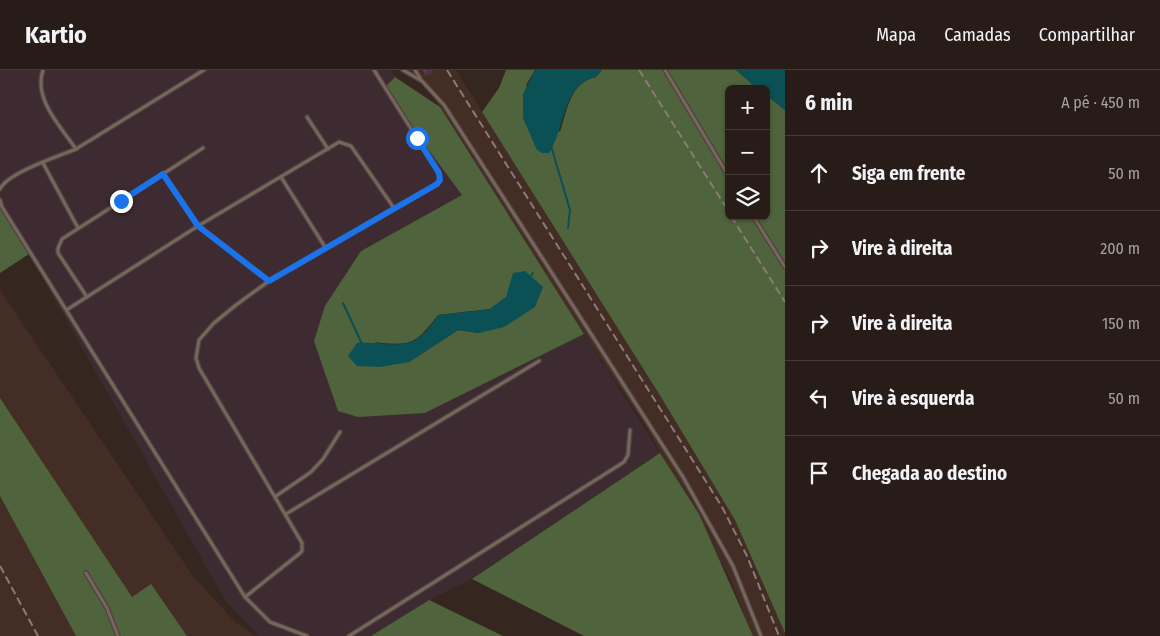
<!DOCTYPE html>
<html lang="pt">
<meta charset="utf-8">
<style>
body{margin:0;font-family:"Fira Sans Condensed",sans-serif;background:#302521;color:#f1f3f6}
.controls{position:absolute;right:15px;top:15px;display:grid;overflow:hidden;border-radius:8px;box-shadow:0 1px 4px #0004}
.controls button{width:45px;height:45px;display:grid;place-items:center;padding:0;border:0;border-bottom:1px solid #443a37;background:#281c18;color:#f1f3f6;font:25px sans-serif}
.stop{position:absolute;width:15px;height:15px;margin:-11px;border:4px solid #1a73e8;border-radius:50%;background:#fff}
.stop.end{background:#1a73e8;border-color:#fff;box-shadow:0 1px 5px #0008}
.list{margin:0;padding:0;list-style:none}
h2{display:flex;justify-content:space-between;align-items:center;height:65px;margin:0;padding:0 20px;font-size:21px}
h2 small{font-size:16px;font-weight:400;color:#a5a1a2}
.list li{display:grid;grid-template-columns:32px 1fr auto;gap:15px;align-items:center;box-sizing:border-box;height:75px;padding:0 20px;border-top:1px solid #443a37}
.list b{display:block;font-size:19px;white-space:nowrap}
.list em{font-size:16px;font-style:normal;color:#a5a1a2}
.icon{flex:none;width:28px;height:28px;fill:none;stroke:currentColor;stroke-width:2;stroke-linecap:round;stroke-linejoin:round}
.map{position:relative;flex:none;width:785px;height:566px;overflow:hidden}
header{display:flex;align-items:center;gap:30px;box-sizing:border-box;height:70px;padding:0 25px;background:#281c18;border-bottom:1px solid #443a37}
header strong{font-size:24px}
nav{display:flex;gap:28px;margin-inline-start:auto;font-size:18px}
main{display:flex}
aside{flex:1;background:#281c18}
.map>svg:first-child{display:block}
</style>
<header>
<strong>Kartio</strong>
<nav><a>Mapa</a><a>Camadas</a><a>Compartilhar</a></nav>
</header>
<main>
<div class="map">
<svg width="785" height="566" viewBox="0 0 785 566">
<rect width="100%" height="100%" fill="#352620"/>
<g fill="#432d24">
<polygon points="416,0 456,0 738,449 785,552 785,566 752,566 730,509 647,358 584,264"/>
<polygon points="0,220 193,506 235,552 256,566 187,566 175,551 132,528 0,328"/>
<polygon points="0,426 76,566 0,566"/>
</g>
<polygon fill="#3e2b31" points="0,0 390,0 395,7 383,19 462,125 361,181 425,343 584,264 660,383 472,509 429,530 371,566 259,566 225,530 0,133"/>
<g fill="#4f633d" fill-rule="evenodd">
<path d="M506 0H535L526 15 560 62C567 41 570 12 596 7L602 0H736L758 19H729V146H766V25L785 40V563L735 450 661 327 482 42 499 18Z"/>
<path d="M395 7 440 37 584 264 425 343 358 347 338 341 314 271 325 236 361 181 462 125 383 19ZM506 227 479 263 458 260 409 292 374 272C412 276 415 275 438 245L490 239Z"/>
<polygon points="0,133 29,184 0,203"/>
<polygon points="0,328 132,527 151,514 187,566 76,566 0,426"/>
<polygon points="660,383 699,444 753,566 584,566 472,509"/>
<polygon points="429,530 503,566 371,566"/>
</g>
<g fill="#0a5054">
<path d="M535 0H602L596 7C563 13 565 59 549 83H542L537 80 523 48V24Z"/>
<polygon points="736,0 785,0 785,40 766,25 766,19 758,19"/>
<path d="M525 201 543 217 535 237 504 257 479 263 458 260 409 292 380 297 357 296 348 286 357 273C377 271 405 281 421 266 428 261 433 252 438 245L490 239 506 227 513 203Z"/>
</g>
<g fill="none" stroke-linecap="round" stroke-linejoin="round">
<g stroke="#0a5054" stroke-width="2">
<polyline points="551,76 570,140 568,158"/>
<polyline points="529,208 533,203"/>
<polyline points="343,233 362,274"/>
</g>
<defs>
<g id="lane">
<path d="M43 0C33 29 61 57 76 79L204 0"/>
<polyline points="403,0 422,11 444,35 683,407 733,496 761,566"/>
<polyline points="415,0 420,8"/>
<polyline points="665,0 729,107"/>
<polyline points="307,47 328,79"/>
<polyline points="43,93 78,158"/>
<polyline points="163,104 203,78"/>
<polyline points="281,107 325,177"/>
<path d="M0 119C7 103 59 86 76 79"/>
<polyline points="0,130 2,137 245,527 270,552 307,566"/>
<polyline points="753,146 785,197"/>
<polyline points="87,227 58,183 58,178 62,169 163,104 198,156 269,211"/>
<polyline points="68,239 198,156 339,72 351,76 394,138"/>
<polyline points="276,426 311,402 323,389 340,362"/>
<polyline points="286,444 539,291"/>
<polyline points="86,503 107,538 118,566"/>
<polyline points="245,527 299,484 302,481 302,473 199,298 196,288 199,270 214,253 236,235 269,211 437,114 440,110 439,103 374,0"/>
<polyline points="349,566 624,392 628,385 630,360"/>
</g>
</defs>
<use href="#lane" stroke="#4f433e" stroke-width="5.5"/>
<use href="#lane" stroke="#78655e" stroke-width="3"/>
<g stroke="#897c77" stroke-width="2" stroke-dasharray="8 4" stroke-linecap="butt">
<polyline points="447,0 722,437 747,486 779,566"/>
<polyline points="639,0 729,142"/>
<polyline points="731,146 785,232"/>
<polyline points="0,496 38,566"/>
</g>
</g>
<polygon fill="#613f53" points="423,0 433,0 433,2 426,6"/>
<polygon fill="#4f3344" points="427,0 433,0 433,2 426,6 426,1"/>
<g fill="none" stroke-linecap="round" stroke-linejoin="round">
<polyline stroke="#1a73e8" stroke-width="6" points="121,131 163,104 198,156 269,211 437,114 440,110 439,103 417,68"/>
</g>
</svg>
<div class="controls">
<button>+</button>
<button>−</button>
<button><svg class="icon" aria-label="layers" viewBox="0 0 24 24"><path d="M12 4l9 5-9 5-9-5zM3 14l9 5 9-5"/></svg></button>
</div>
<div class="stop" style="left:417px;top:68px"></div>
<div class="stop end" style="left:121px;top:131px"></div>
</div>
<aside>
<h2>6 min<small>A pé · 450 m</small></h2>
<ul class="list">
<li><svg class="icon" aria-label="ahead" viewBox="0 0 24 24"><path d="M12 20V5M6 11l6-6 6 6"/></svg><div><b>Siga em frente</b></div><em>50 m</em></li>
<li><svg class="icon" aria-label="right" viewBox="0 0 24 24"><path d="M7 20v-9h11M14 6l5 5-5 5"/></svg><div><b>Vire à direita</b></div><em>200 m</em></li>
<li><svg class="icon" aria-label="right" viewBox="0 0 24 24"><path d="M7 20v-9h11M14 6l5 5-5 5"/></svg><div><b>Vire à direita</b></div><em>150 m</em></li>
<li><svg class="icon" aria-label="left" viewBox="0 0 24 24"><path d="M17 20v-9H6M10 6l-5 5 5 5"/></svg><div><b>Vire à esquerda</b></div><em>50 m</em></li>
<li><svg class="icon" aria-label="arrive" viewBox="0 0 24 24"><path d="M6 21V4h12l-3 4 3 4H6"/></svg><div><b>Chegada ao destino</b></div></li>
</ul>
</aside>
</main>
